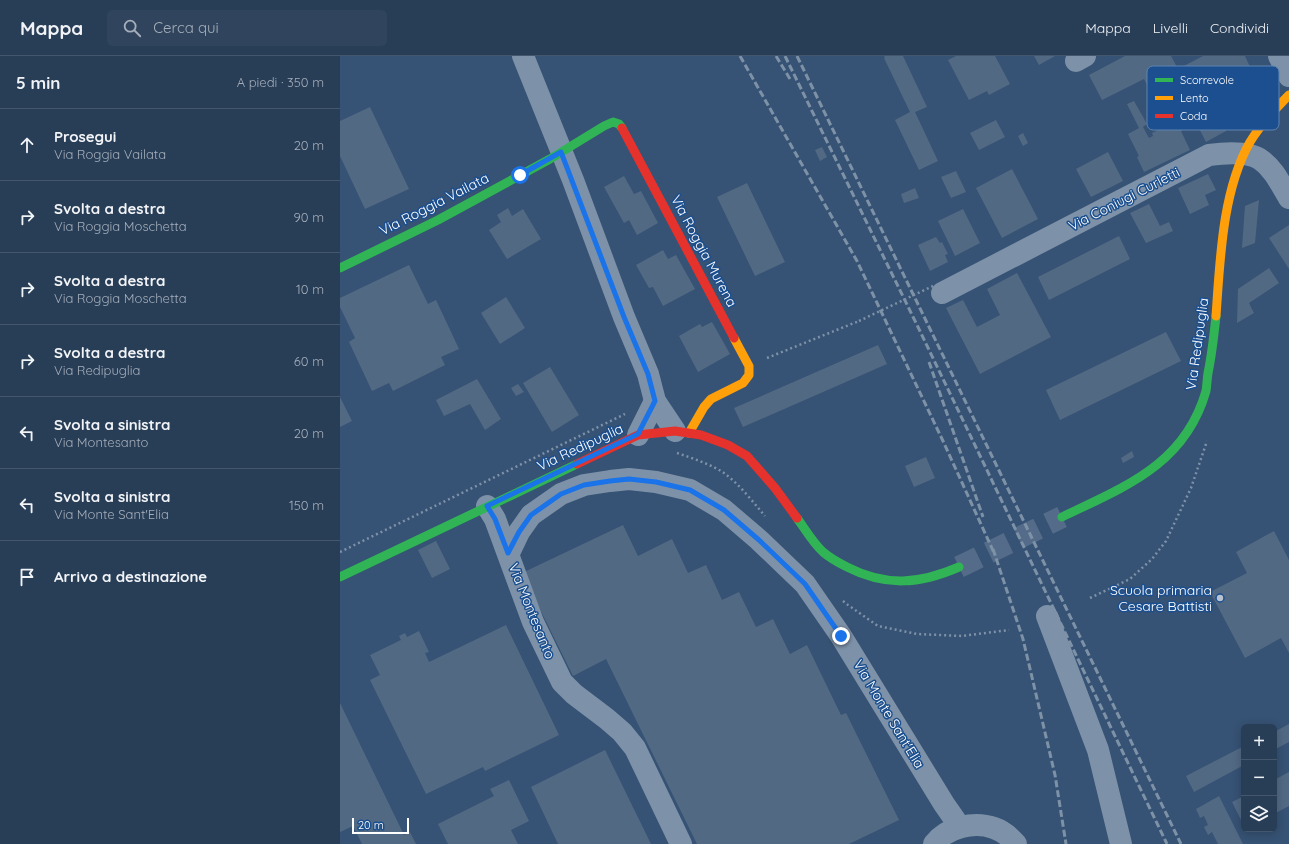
<!DOCTYPE html>
<html lang="it">
<meta charset="utf-8">
<style>
body{margin:0;font-family:Quicksand,sans-serif;background:#30455d;color:#f1f3f6}
.controls{position:absolute;right:12px;bottom:12px;display:grid;overflow:hidden;border-radius:6px;box-shadow:0 2px 10px #0003}
.controls button{width:36px;height:36px;display:grid;place-items:center;padding:0;border:0;border-bottom:1px solid #44576d;background:#283e57;color:#f1f3f6;font:20px sans-serif}
.scale{position:absolute;left:12px;bottom:10px;width:57px;box-sizing:border-box;padding-left:4px;border:2px solid #fff;border-top:0;font-size:11px;line-height:14px;white-space:nowrap;color:#fff;-webkit-text-stroke:3px #1b4f8f;paint-order:stroke}
.stop{position:absolute;width:12px;height:12px;margin:-9px;border:3px solid #1a73e8;border-radius:50%;background:#fff}
.stop.end{background:#1a73e8;border-color:#fff;box-shadow:0 1px 4px #0008}
.list{margin:0;padding:0;list-style:none}
h2{display:flex;justify-content:space-between;align-items:center;height:52px;margin:0;padding:0 16px;font-size:17px}
h2 small{font-size:13px;font-weight:400;color:#a5aeba}
.list li{display:grid;grid-template-columns:26px 1fr auto;gap:12px;align-items:center;box-sizing:border-box;height:72px;padding:0 16px;border-top:1px solid #44576d}
.list b{display:block;font-size:15px;white-space:nowrap}
.list p{margin:0;font-size:13px;white-space:nowrap;color:#a5aeba}
.list em{font-size:13px;font-style:normal;color:#a5aeba}
.icon{flex:none;width:22px;height:22px;fill:none;stroke:currentColor;stroke-width:2;stroke-linecap:round;stroke-linejoin:round}
.map{position:relative;flex:none;width:949px;height:788px;overflow:hidden}
header{display:flex;align-items:center;gap:24px;box-sizing:border-box;height:56px;padding:0 20px;background:#283e57;border-bottom:1px solid #44576d}
header strong{font-size:19px}
nav{display:flex;gap:22px;margin-inline-start:auto;font-size:14px}
.search{width:280px;height:36px;background:#30455d;display:flex;align-items:center;gap:10px;box-sizing:border-box;padding:0 14px;border-radius:6px;color:#a5aeba;font-size:15px}
main{display:flex}
aside{flex:1;background:#283e57}
.map>svg:first-child{display:block}
</style>
<header>
<strong>Mappa</strong>
<div class="search"><svg class="icon" aria-label="search" viewBox="0 0 24 24"><circle cx="10" cy="10" r="6"/><path d="M15 15l6 6"/></svg>Cerca qui</div>
<nav><a>Mappa</a><a>Livelli</a><a>Condividi</a></nav>
</header>
<main>
<aside>
<h2>5 min<small>A piedi · 350 m</small></h2>
<ul class="list">
<li><svg class="icon" aria-label="ahead" viewBox="0 0 24 24"><path d="M12 20V5M6 11l6-6 6 6"/></svg><div><b>Prosegui</b><p>Via Roggia Vailata</p></div><em>20 m</em></li>
<li><svg class="icon" aria-label="right" viewBox="0 0 24 24"><path d="M7 20v-9h11M14 6l5 5-5 5"/></svg><div><b>Svolta a destra</b><p>Via Roggia Moschetta</p></div><em>90 m</em></li>
<li><svg class="icon" aria-label="right" viewBox="0 0 24 24"><path d="M7 20v-9h11M14 6l5 5-5 5"/></svg><div><b>Svolta a destra</b><p>Via Roggia Moschetta</p></div><em>10 m</em></li>
<li><svg class="icon" aria-label="right" viewBox="0 0 24 24"><path d="M7 20v-9h11M14 6l5 5-5 5"/></svg><div><b>Svolta a destra</b><p>Via Redipuglia</p></div><em>60 m</em></li>
<li><svg class="icon" aria-label="left" viewBox="0 0 24 24"><path d="M17 20v-9H6M10 6l-5 5 5 5"/></svg><div><b>Svolta a sinistra</b><p>Via Montesanto</p></div><em>20 m</em></li>
<li><svg class="icon" aria-label="left" viewBox="0 0 24 24"><path d="M17 20v-9H6M10 6l-5 5 5 5"/></svg><div><b>Svolta a sinistra</b><p>Via Monte Sant'Elia</p></div><em>150 m</em></li>
<li><svg class="icon" aria-label="arrive" viewBox="0 0 24 24"><path d="M6 21V4h12l-3 4 3 4H6"/></svg><div><b>Arrivo a destinazione</b></div></li>
</ul>
</aside>
<div class="map">
<svg width="949" height="788" viewBox="0 0 949 788">
<rect width="100%" height="100%" fill="#365274"/>
<g fill="#526984">
<polygon points="544,0 563,0 587,51 575,56 598,105 579,114 555,64 570,56 544,2 545,2"/>
<polygon points="616,0 655,0 670,28 649,39 647,35 629,44 608,4"/>
<polygon points="694,0 715,0 699,9"/>
<polygon points="785,0 831,0 838,13 863,0 905,0 911,13 884,26 885,67 886,75 866,86 845,45 847,44 839,29 814,42 804,23 762,44 749,19"/>
<polygon points="794,45 807,68 803,71 809,82 813,80 812,77 836,65 835,63 843,59 849,71 841,75 850,94 804,116 797,101 799,100 788,78 799,72 787,48"/>
<polygon points="30,51 69,133 25,153 0,100 0,65"/>
<polygon points="656,64 665,81 639,94 630,77"/>
<polygon points="683,77 688,87 683,90 678,80"/>
<polygon points="482,91 487,101 480,105 475,94"/>
<polygon points="768,96 783,125 751,141 736,113"/>
<polygon points="672,113 698,163 662,182 636,132"/>
<polygon points="616,115 626,136 611,142 601,121"/>
<polygon points="868,118 876,134 865,139 869,149 850,158 838,132"/>
<polygon points="284,120 294,138 301,135 318,167 297,179 289,164 284,167 264,131"/>
<polygon points="407,127 445,206 415,220 377,141"/>
<polygon points="575,132 579,142 564,147 561,138"/>
<polygon points="919,144 915,187 902,192 905,150"/>
<polygon points="809,148 820,170 829,166 833,175 806,187 790,157"/>
<polygon points="168,152 172,160 183,153 201,183 167,203 149,174 161,166 157,159"/>
<polygon points="623,153 640,187 615,200 598,165"/>
<polygon points="949,169 949,213 929,182"/>
<polygon points="779,180 790,203 709,244 698,221"/>
<polygon points="596,181 600,187 602,186 608,198 605,199 608,206 590,215 578,189"/>
<polygon points="323,194 328,203 336,199 355,233 323,250 313,231 309,232 296,209"/>
<polygon points="69,209 88,248 96,244 119,293 101,301 105,309 53,335 49,327 32,335 9,286 15,282 0,251 0,242"/>
<polygon points="929,212 939,227 909,247 914,257 897,267 898,233"/>
<polygon points="677,217 711,281 640,318 606,252 623,244 637,271 660,259 647,233"/>
<polygon points="166,241 185,272 160,288 141,257"/>
<polygon points="372,266 390,298 358,316 339,280 360,268 362,271"/>
<polygon points="826,276 841,305 720,364 706,334"/>
<polygon points="538,289 547,308 403,371 394,352"/>
<polygon points="210,311 239,359 212,376 183,327"/>
<polygon points="137,323 161,363 145,374 130,348 104,360 96,344"/>
<polygon points="178,328 184,336 176,340 171,332"/>
<polygon points="0,341 12,365 0,371"/>
<polygon points="792,395 794,401 783,407 781,402"/>
<polygon points="586,401 595,422 574,431 565,410"/>
<polygon points="283,469 298,500 332,483 348,517 366,509 382,544 399,536 416,571 433,563 450,598 467,589 501,659 506,657 559,764 509,788 357,788 266,603 233,620 182,517"/>
<polygon points="934,475 949,504 949,597 941,582 905,602 870,536 907,517 896,496"/>
<polygon points="96,485 110,513 92,522 78,494"/>
<polygon points="166,569 219,679 145,715 143,711 86,738 30,624 40,619 30,599 61,584 59,580 65,577 67,581 79,575 89,596 85,597 89,606"/>
<polygon points="0,647 64,779 70,776 76,788 22,788 13,770 0,776"/>
<polygon points="949,668 949,686 934,694 934,676"/>
<polygon points="904,690 904,709 854,736 846,720"/>
<polygon points="265,694 311,788 218,788 191,731"/>
<polygon points="949,716 949,750 934,758 934,724"/>
<polygon points="169,724 189,765 171,774 178,788 108,788 98,768 154,740 150,733"/>
<polygon points="879,740 903,788 878,788 872,776 868,779 864,771 868,769 864,760 860,762 856,753"/>
<polygon points="904,740 904,770 892,746"/>
</g>
<g fill="none" stroke-linecap="round" stroke-linejoin="round">
<polyline stroke="#546c89" stroke-width="22" stroke-dasharray="22 11" stroke-linecap="butt" points="619,511 722,461"/>
<g stroke="#7d92a8" stroke-width="2.5" stroke-dasharray="2 3" stroke-linecap="butt">
<polyline points="427,302 519,265"/>
<path d="M337 397C352 402 367 407 381 415 398 426 412 445 425 460"/>
<polyline points="0,496 285,358"/>
<polyline points="750,542 790,523 812,503 826,485 851,432 867,385"/>
<polyline points="503,545 508,549 538,570 577,578 622,580 669,574"/>
</g>
<g stroke="#7d92a8" stroke-width="22">
<polyline points="183,0 233,124 284,261 308,318 315,345 335,375"/>
<polyline points="939,0 949,20"/>
<polyline points="736,5 745,0"/>
<path d="M602 237 869 99C884 97 909 95 921 104 934 113 941 129 949 142"/>
<polyline points="298,379 315,345"/>
<polyline points="147,450 155,463 193,566 222,626 234,638 267,663 282,676 295,692 341,788"/>
<polyline points="169,497 179,476 191,459 221,438 244,429 270,425 289,423 316,426 350,434 384,454 419,484 465,528 501,580 604,748 620,771"/>
<polyline points="707,560 758,694 781,788"/>
<path d="M594 788C607 771 634 765 654 772 663 775 670 781 676 788"/>
</g>
<g stroke="#30b455" stroke-width="9">
<polyline points="0,212 98,164 210,103 264,70 273,66 279,68 282,72"/>
<path d="M722 461C784 431 845 409 866 335 867 329 867 323 868 317 872 298 874 279 876 260"/>
<path d="M457 462C465 473 473 487 483 496 490 502 499 507 507 511 546 531 580 528 619 511"/>
<polyline points="0,521 237,408"/>
</g>
<g stroke="#ff9f0a" stroke-width="9">
<path d="M876 260C880 205 882 135 910 86 921 68 934 54 949 39"/>
<polyline points="349,377 364,351 371,343 403,327 409,319 409,310 394,282"/>
</g>
<g stroke="#e5322d" stroke-width="9">
<polyline points="282,72 394,282"/>
<polyline points="237,408 298,379 335,375 361,379 388,389 407,400 435,432 457,462"/>
</g>
<g stroke="#7e92a7" stroke-width="3" stroke-dasharray="7 3" stroke-linecap="butt">
<polyline points="400,0 517,205 603,385 655,499"/>
<polyline points="436,0 450,23"/>
<polyline points="445,0 578,271 827,788"/>
<polyline points="457,0 841,788"/>
<polyline points="589,306 643,461"/>
<polyline points="653,493 683,583 715,719 726,788"/>
</g>
<polyline stroke="#7d92a8" stroke-width="2.5" stroke-dasharray="2 3" stroke-linecap="butt" points="519,265 593,230"/>
</g>
<g fill="none" stroke-linecap="round" stroke-linejoin="round">
<polyline stroke="#1a73e8" stroke-width="5" points="180,119 221,96 284,261 308,318 315,345 298,378 147,450 155,463 168,497 179,476 191,459 221,438 244,429 270,425 289,423 316,426 350,434 384,454 419,484 465,528 501,580"/>
</g>
<circle fill="#b9c2ce" stroke="#1b4f8f" stroke-width="1.5" cx="880" cy="542" r="4"/>
<g text-anchor="middle" stroke-width="3" stroke-linejoin="round" paint-order="stroke">
<g font-size="14" fill="#fff" stroke="#1b4f8f">
<text transform="translate(784 143) rotate(-27)" y="5">Via Coniugi Curletti</text>
<text transform="translate(94 148) rotate(-27)" y="5">Via Roggia Vailata</text>
<text transform="translate(364 195) rotate(62)" y="5">Via Roggia Murena</text>
<text transform="translate(857 288) rotate(-82)" y="5">Via Redipuglia</text>
<text transform="translate(240 391) rotate(-25)" y="5">Via Redipuglia</text>
<text transform="translate(192 555) rotate(68)" y="5">Via Montesanto</text>
<text transform="translate(549 658) rotate(59)" y="5">Via Monte Sant'Elia</text>
</g>
<g font-size="14" fill="#fff" stroke="#1b4f8f" text-anchor="end">
<text x="872" y="539">Scuola primaria<tspan x="872" dy="16">Cesare Battisti</tspan></text>
</g>
</g>
<rect x="807" y="10" width="132" height="64" rx="6" fill="#1b4f8f" stroke="#5f84b1" stroke-width="1"/>
<rect x="815" y="22" width="18" height="4" fill="#30b455"/>
<rect x="815" y="40" width="18" height="4" fill="#ff9f0a"/>
<rect x="815" y="58" width="18" height="4" fill="#e5322d"/>
<g font-size="11" fill="#fff">
<text x="840" y="28">Scorrevole</text>
<text x="840" y="46">Lento</text>
<text x="840" y="64">Coda</text>
</g>
</svg>
<div class="controls">
<button>+</button>
<button>−</button>
<button><svg class="icon" aria-label="layers" viewBox="0 0 24 24"><path d="M12 4l9 5-9 5-9-5zM3 14l9 5 9-5"/></svg></button>
</div>
<div class="scale">20 m</div>
<div class="stop" style="left:180px;top:119px"></div>
<div class="stop end" style="left:501px;top:580px"></div>
</div>
</main>
